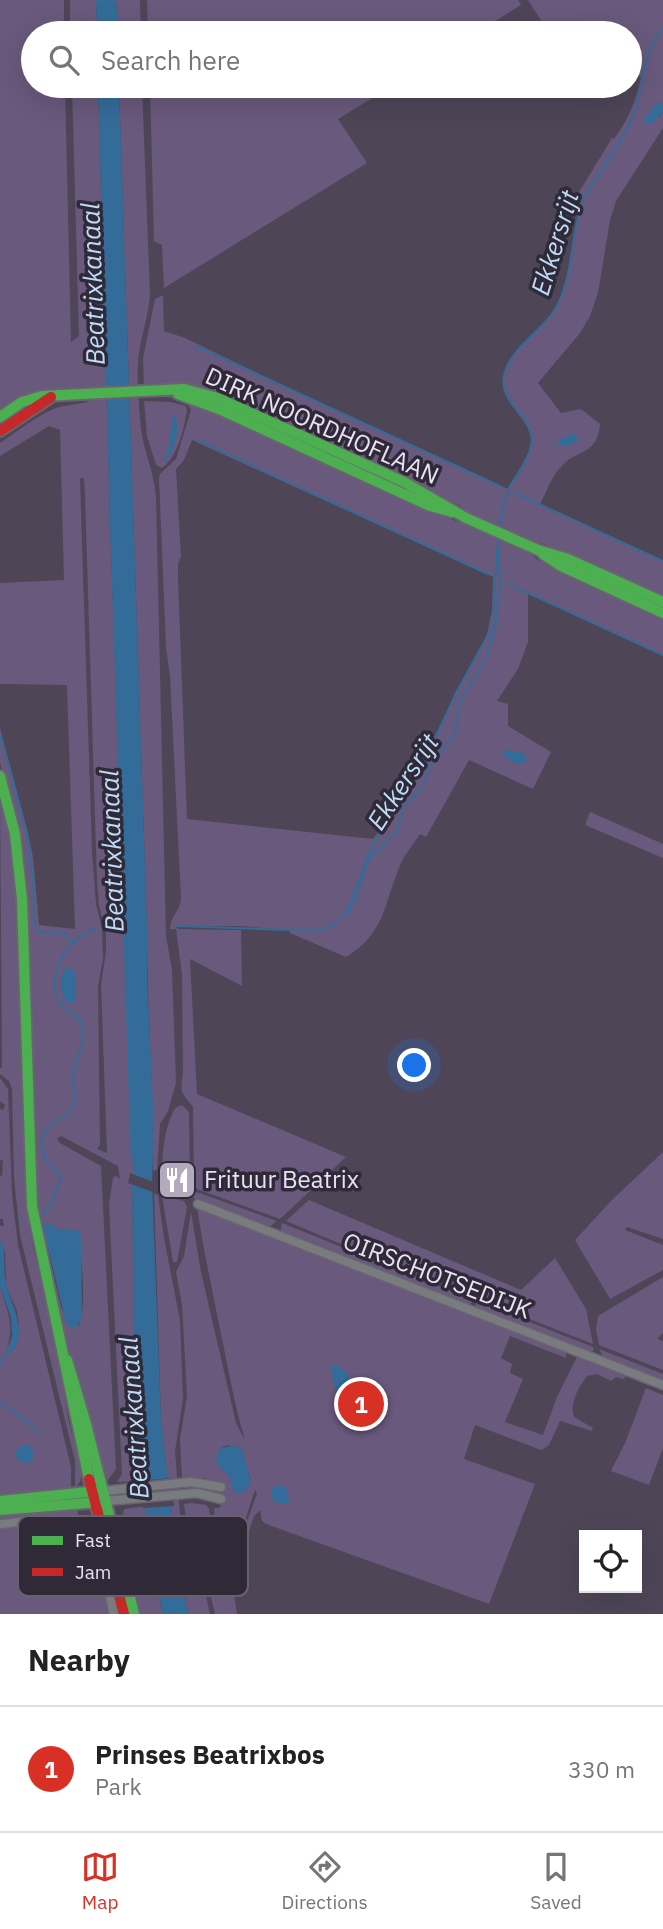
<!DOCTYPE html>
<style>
body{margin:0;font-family:"IBM Plex Sans",sans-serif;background:#f2f2f2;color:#222}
.controls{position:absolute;right:21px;bottom:21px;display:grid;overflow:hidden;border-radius:0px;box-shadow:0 7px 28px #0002}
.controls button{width:63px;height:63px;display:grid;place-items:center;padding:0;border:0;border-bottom:2px solid #e0e0e0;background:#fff;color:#222;font:35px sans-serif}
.you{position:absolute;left:415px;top:1066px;width:24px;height:24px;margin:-18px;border:5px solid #fff;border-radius:50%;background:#1a73e8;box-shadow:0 0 0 10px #1a73e833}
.badge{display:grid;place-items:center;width:46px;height:46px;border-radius:50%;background:#d93025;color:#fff;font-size:23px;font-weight:700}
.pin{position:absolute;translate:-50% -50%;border:4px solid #fff;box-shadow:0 2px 7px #0006}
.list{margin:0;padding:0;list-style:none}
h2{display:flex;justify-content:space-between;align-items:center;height:91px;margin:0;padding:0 28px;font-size:30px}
h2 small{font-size:23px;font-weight:400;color:#767676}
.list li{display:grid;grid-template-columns:46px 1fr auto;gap:21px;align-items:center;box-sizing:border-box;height:126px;padding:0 28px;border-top:2px solid #e0e0e0}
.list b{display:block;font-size:26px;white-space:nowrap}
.list p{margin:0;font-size:23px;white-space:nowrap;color:#767676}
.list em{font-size:23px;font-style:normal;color:#767676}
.icon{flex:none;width:38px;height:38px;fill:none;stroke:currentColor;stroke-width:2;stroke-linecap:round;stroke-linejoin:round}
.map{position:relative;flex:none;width:663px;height:1614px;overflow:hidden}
.search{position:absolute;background:#fff;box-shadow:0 7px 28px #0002;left:21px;right:21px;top:21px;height:77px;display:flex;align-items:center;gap:18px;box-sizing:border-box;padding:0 24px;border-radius:38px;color:#767676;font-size:26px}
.sheet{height:217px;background:#fff}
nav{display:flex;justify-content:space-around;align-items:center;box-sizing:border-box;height:98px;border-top:2px solid #e0e0e0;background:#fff;font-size:19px;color:#767676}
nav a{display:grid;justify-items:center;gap:4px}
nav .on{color:#d93025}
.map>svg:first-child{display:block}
</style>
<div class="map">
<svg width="663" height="1614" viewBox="0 0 663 1614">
<rect width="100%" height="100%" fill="#4e4657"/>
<g fill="#69597c" fill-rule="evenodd">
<path d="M0 0H64V33H33V86H65L71 342 79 336 72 86H98L110 521 132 1162H134V1184H132L134 1320 144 1481 117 1482 122 1474 109 1204 113 1178 116 1176 120 1179 118 1166 61 1136 57 1139 60 1143 101 1166 116 1469 108 1480 104 1476 58 1317 36 1216 12 804 0 763V728L27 829 33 857 39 925 75 929 67 685 0 684V583L64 580 60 430 49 426 0 456V443C18 431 36 416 56 408 71 403 84 406 97 397L88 387H80L27 397 0 410ZM80 478H84L85 497 97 880 99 905 106 934V951L101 985 107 1153 97 1149 100 1145 98 987 103 958 102 929 96 904 92 852ZM50 1226 57 1229H75C82 1246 87 1309 79 1325L62 1310 48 1254Z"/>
<polygon points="70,0 96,0 97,33 70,33"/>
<polygon points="116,0 140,0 141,33 118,33"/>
<polygon points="147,0 518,0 521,5 476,33 148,33"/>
<path d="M528 0H663V104L659 103 658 118 663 112V128L616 201 610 220 598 293 590 316 580 333 538 383 561 413 581 409 600 424C597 457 576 448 560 468 551 478 546 493 540 504L663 561V600L555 552C548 543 539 542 530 542L527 549C532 556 540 564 551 563L663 616V655L528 593V642L518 669 497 701 508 704V726L551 752 533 789 469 760 426 837 420 834C413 845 403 856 399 868 383 907 385 933 346 957L290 933 289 930 240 926H176L178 929 241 930 242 986 190 959 197 1094 346 1157 280 1219 194 1188 193 1107C181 1092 180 1093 183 1073L182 974 176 929H170C170 916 181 910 181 898L170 676 166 647 159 478 160 474 176 459 191 410C185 396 166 397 153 397V394L181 398 439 511 442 516 459 522 469 515C463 507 456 501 444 501L220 397 144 387 143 358 155 299 163 295 164 331 185 338 300 394 508 489C515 476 527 461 530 446 536 420 500 406 503 379 505 351 539 333 553 311 572 282 574 230 582 196L579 192 612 138 614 139C628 120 636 101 641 78L630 60V33H613L607 24 591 33H549ZM192 440 493 577 492 610 486 639 456 692 408 792 373 839 187 819 178 579V564L181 557 176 469 184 460Z"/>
<path d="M119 86H142L150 294C149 314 142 333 139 353 136 377 139 405 141 429 144 452 154 472 156 497L166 936 172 970 176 1083 168 1111 160 1124 157 1170H153C154 1089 147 1009 147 928Z"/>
<polygon points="150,86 392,86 338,119 367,163 164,288 162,245 154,241"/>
<path d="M144 401 171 402 186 406 187 410C184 429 178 456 162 468L156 465 147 436Z"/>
<polygon points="0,791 9,825 17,888 28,1214 33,1247 58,1351 68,1418 82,1473 80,1482 75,1488 75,1461 20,1235 14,1178 12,1089 9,1081 0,1074 0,1068 2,1068"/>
<polygon points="590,812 663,844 663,858 585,825"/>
<path d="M0 1078 8 1089 12 1194 18 1245 71 1467V1489L0 1498V1287C7 1310 15 1324 7 1348L19 1325 17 1311 6 1286 5 1253 0 1240V1226H4L3 1219H0V1175L2 1177 3 1159 0 1161V1109L3 1110 5 1105 0 1101Z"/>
<path d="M182 1105 189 1112 190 1177 172 1171 171 1187 162 1188C162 1160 162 1133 175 1108Z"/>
<polygon points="663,1152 663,1239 627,1227 625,1230 663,1245 663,1270 610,1299 575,1240 612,1200"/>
<polygon points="194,1191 277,1221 268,1228 196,1201 193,1197"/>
<polygon points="154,1194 158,1195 164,1238 180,1320 183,1399 175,1451 180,1516 186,1542 202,1578 210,1614 188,1614 171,1509 161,1419"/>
<polygon points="162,1196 184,1201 187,1207 177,1262 173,1262"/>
<polygon points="309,1200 521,1290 555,1258 586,1309 593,1344 377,1259 286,1221"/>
<path d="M197 1207 566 1350V1358L510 1336 501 1358 512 1364 510 1373 523 1379 505 1422 543 1435 557 1397 578 1355 627 1374 624 1379 616 1377 611 1381 597 1374 587 1376C579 1387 569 1403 574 1417L593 1428 592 1431 560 1421 549 1445 541 1450 475 1425 464 1459 535 1484 489 1604 266 1524 262 1521 260 1510 254 1516 232 1582 237 1614H215L209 1588 221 1570 220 1554C243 1545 248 1516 257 1494L255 1490C247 1511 242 1544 220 1552L214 1510 215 1508H220L221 1505 194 1498 193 1485 222 1486 204 1478H182L180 1439 187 1396 182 1305 176 1272 184 1256 191 1212 201 1272 236 1423 245 1440C234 1404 228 1367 220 1329 212 1289 203 1248 197 1207ZM228 1445 241 1448 251 1480 242 1492H235L229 1476 217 1463 219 1449Z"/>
<polygon points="282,1223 473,1300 469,1306 280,1232"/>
<polygon points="663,1277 663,1333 657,1339 663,1341 663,1370 599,1345 596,1329 598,1316"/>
<polygon points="476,1301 593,1347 594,1350 589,1353 475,1308"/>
<polygon points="599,1349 663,1374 663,1381 604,1358"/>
<polygon points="646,1388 663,1395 663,1448 649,1485 611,1471 625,1443"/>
<polygon points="192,1503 206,1505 209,1509 217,1562 215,1575 211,1577 206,1575 188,1532 184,1504"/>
<polygon points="147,1506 160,1601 163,1614 138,1614 117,1520 122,1517 124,1509"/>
<polygon points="77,1509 79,1519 77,1523 0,1521 0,1515"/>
<path d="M45 1523C99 1528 100 1570 112 1614H0V1527Z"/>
</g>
<g fill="#346c99">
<polygon points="96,0 116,0 118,33 97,33"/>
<path d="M98 86H119L147 928V975L154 1126 152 1183 161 1419 171 1509 188 1614H163C132 1474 134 1327 132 1184L134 1183V1163L131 1162 110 522Z"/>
<polygon points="659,103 663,104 663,112 652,123 645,124 644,121 652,108"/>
<path d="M175 414C180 430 176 447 166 461L164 460 169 447 172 417Z"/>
<path d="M575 433 578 439C573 445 564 448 557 444L560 439Z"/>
<polygon points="505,750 523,753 526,756 526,761 522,764 512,762 502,753"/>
<path d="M68 967 75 973 76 1001 72 1004 65 1000C60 989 57 975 68 967Z"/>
<polygon points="50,1223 57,1229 75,1229 81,1235 82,1319 76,1327 70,1327 66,1323 43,1226"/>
<path d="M0 1240C7 1252 3 1265 5 1278 8 1303 31 1329 11 1353H8L12 1336 11 1317 0 1287Z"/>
<path d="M332 1365C353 1368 351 1389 353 1406L349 1409H344C337 1400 333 1379 330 1367Z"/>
<circle cx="25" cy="1454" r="9"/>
<path d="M233 1445 242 1449 251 1481 246 1490 239 1493 233 1491C232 1487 232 1483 230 1479 225 1465 210 1469 219 1449Z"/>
<path d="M276 1486H284L287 1489 289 1503C278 1506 269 1501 271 1489Z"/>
</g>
<g fill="#4e4657">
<polygon points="130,1173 156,1183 158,1194 128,1183"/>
<polygon points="170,1478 174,1506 143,1508 140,1481"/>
</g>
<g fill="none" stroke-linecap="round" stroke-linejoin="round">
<g stroke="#346c99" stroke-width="2">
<polyline points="196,346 502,487"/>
<polyline points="197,440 488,574"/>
<polyline points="515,493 663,561"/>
<path d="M500 526C501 514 503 502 508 490 516 474 537 451 531 432 525 411 499 400 504 376 509 348 546 330 558 304 573 273 571 237 581 205 584 195 591 186 597 178 610 158 623 139 632 118 645 88 640 53 663 29"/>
<polyline points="508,584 663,655"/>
<polyline points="0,734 27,834 33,878 35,927 39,932 65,934 74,943"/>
<polyline points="433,744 456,693 489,633 493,612 497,549"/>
<polyline points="346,914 372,846 409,793 431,749"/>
<polyline points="176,926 316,931 332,926 348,912 354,903 369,859 396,833 404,805 422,789 431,765 455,734 460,701 486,659 495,630 500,584 498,539"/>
<path d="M40 1217 51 1204 61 1177 45 1158 41 1140 49 1125 68 1114 72 1108 75 1101 73 1073 82 1045V1023C75 1014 64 1010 58 1000 45 973 70 937 95 929"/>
<polyline points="20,1220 23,1220"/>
<polyline points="0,1364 9,1350"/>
<path d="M0 1402C14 1413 29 1420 41 1435"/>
</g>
<defs>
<g id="street">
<polyline points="198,1204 663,1385"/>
<polyline points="103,1491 191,1482 221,1487"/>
<polyline points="106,1501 197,1493 221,1499"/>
<path d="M0 1524C18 1523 37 1518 55 1520 101 1525 105 1578 114 1614"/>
</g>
<g id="fast">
<polyline points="178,394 219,409 430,506 452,512"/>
<polyline points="0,417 22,402 42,396 184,389 218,398 404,482 466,518 538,550 568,559 663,602"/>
<polyline points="543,554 561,566 663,613"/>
<polyline points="0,776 15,834 22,899 32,1206 89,1479"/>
<polyline points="67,1360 86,1424 134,1614"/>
<polyline points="0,1501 98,1491"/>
<polyline points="0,1510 99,1502"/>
</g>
<g id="jam">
<polyline points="0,431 51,397"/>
<polyline points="89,1479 124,1614"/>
</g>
</defs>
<use href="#street" stroke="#6a6472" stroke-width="11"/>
<use href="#fast" stroke="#6a6472" stroke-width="14"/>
<use href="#jam" stroke="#6a6472" stroke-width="14"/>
<use href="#street" stroke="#787c7e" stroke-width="8"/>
<use href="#fast" stroke="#4caf50" stroke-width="10"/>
<use href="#jam" stroke="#c62828" stroke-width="10"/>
</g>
<defs>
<symbol id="restaurant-square" viewBox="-11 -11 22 22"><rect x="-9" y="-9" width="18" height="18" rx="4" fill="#b3abbd" stroke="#302a38"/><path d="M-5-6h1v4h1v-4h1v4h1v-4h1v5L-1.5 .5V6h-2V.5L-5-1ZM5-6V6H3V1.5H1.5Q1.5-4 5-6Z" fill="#fff"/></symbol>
</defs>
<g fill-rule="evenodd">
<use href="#restaurant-square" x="155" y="1158" width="44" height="44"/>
</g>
<g text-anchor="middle" stroke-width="7" stroke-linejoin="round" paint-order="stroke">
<g font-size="24" fill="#e9e1f4" stroke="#302a38">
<text transform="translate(322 426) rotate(24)" y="8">DIRK NOORDHOFLAAN</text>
<text transform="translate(437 1276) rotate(21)" y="8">OIRSCHOTSEDIJK</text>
</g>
<g font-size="24" fill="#e9e1f4" stroke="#302a38" text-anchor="start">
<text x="204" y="1188">Frituur Beatrix</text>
</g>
<g font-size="26" font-style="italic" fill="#bcdcf8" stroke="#302a38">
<text transform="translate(555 243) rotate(-73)" y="9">Ekkersrijt</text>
<text transform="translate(93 284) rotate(-92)" y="9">Beatrixkanaal</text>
<text transform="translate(403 782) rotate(-57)" y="9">Ekkersrijt</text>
<text transform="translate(112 851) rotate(-92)" y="9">Beatrixkanaal</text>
<text transform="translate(134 1418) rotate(-94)" y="9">Beatrixkanaal</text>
</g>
</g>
<rect x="18" y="1516" width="230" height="80" rx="10" fill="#302a38" stroke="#686170" stroke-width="2"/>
<rect x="32" y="1536" width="31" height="9" fill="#4caf50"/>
<rect x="32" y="1568" width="31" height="8" fill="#c62828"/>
<g font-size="19" fill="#e9e1f4">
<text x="75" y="1547">Fast</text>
<text x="75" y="1579">Jam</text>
</g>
</svg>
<div class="controls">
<button><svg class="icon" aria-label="locate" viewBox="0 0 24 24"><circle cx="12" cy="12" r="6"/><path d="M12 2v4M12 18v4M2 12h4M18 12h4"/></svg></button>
</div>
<div class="you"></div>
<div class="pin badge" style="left:361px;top:1404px">1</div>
<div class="search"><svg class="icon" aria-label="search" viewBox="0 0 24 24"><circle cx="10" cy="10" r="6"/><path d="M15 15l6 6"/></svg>Search here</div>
</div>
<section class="sheet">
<h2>Nearby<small></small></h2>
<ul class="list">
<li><span class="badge">1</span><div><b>Prinses Beatrixbos</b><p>Park</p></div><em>330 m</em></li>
</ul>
</section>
<nav>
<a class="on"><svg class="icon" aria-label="map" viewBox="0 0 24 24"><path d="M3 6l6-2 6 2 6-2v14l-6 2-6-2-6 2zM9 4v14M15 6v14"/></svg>Map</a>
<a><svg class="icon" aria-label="directions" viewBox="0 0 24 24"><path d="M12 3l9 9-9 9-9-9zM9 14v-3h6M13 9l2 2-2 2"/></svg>Directions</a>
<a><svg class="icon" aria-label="saved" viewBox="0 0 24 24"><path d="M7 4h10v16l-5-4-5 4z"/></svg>Saved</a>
</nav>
